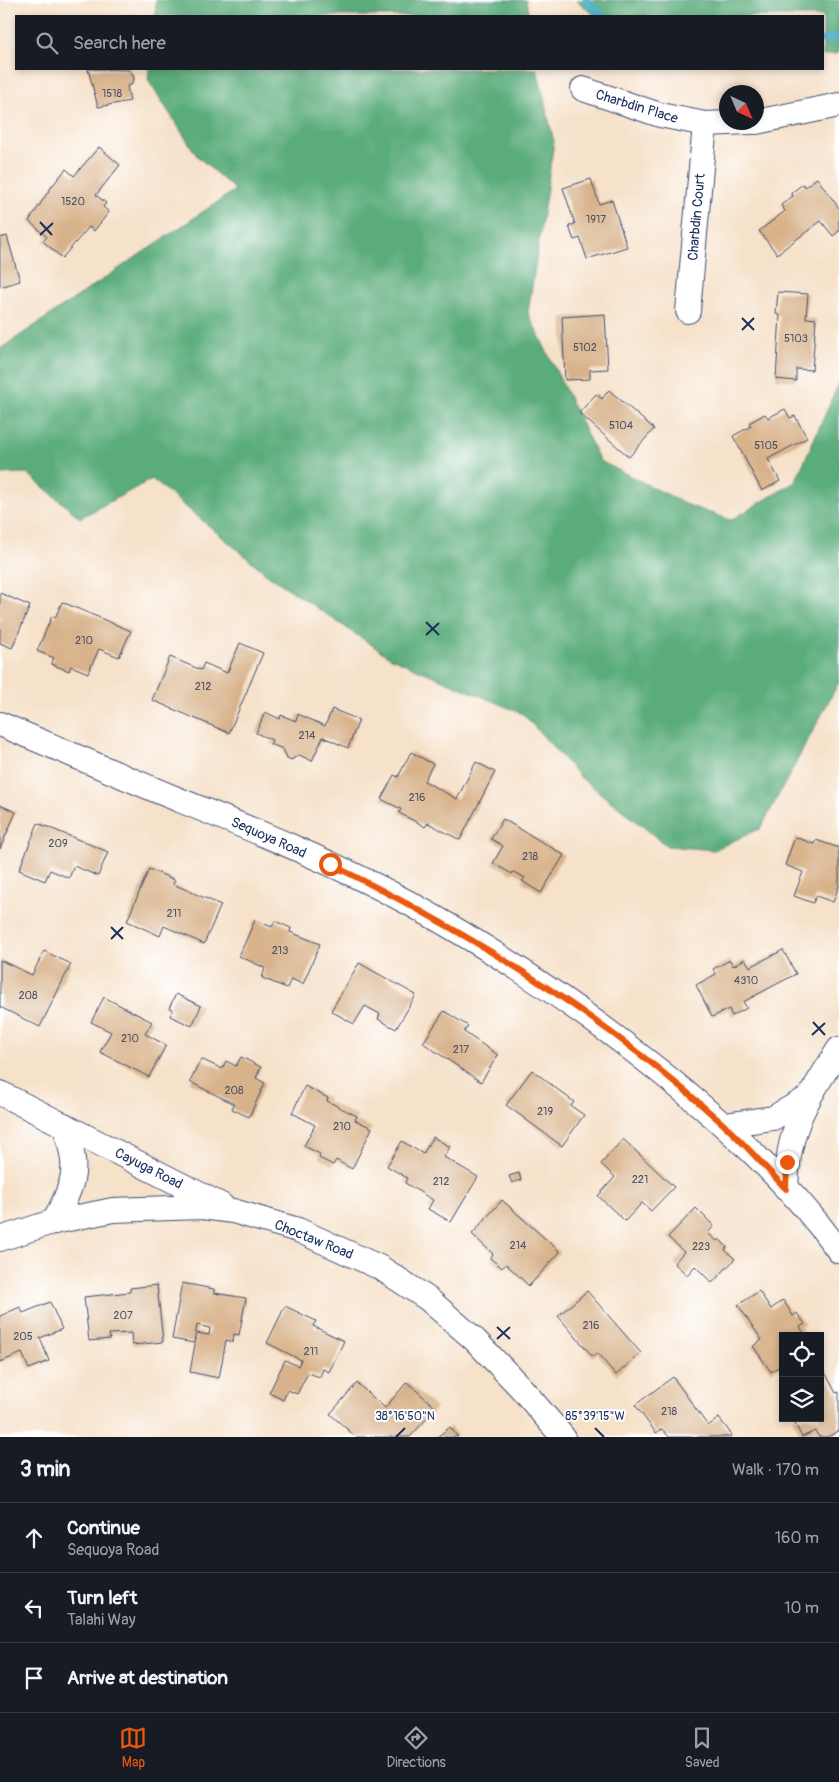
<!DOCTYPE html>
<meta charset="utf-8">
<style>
body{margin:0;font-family:Pangolin,sans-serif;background:#20242c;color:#f1f3f6}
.controls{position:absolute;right:15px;bottom:15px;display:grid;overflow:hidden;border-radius:0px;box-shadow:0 2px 8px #0003}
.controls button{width:45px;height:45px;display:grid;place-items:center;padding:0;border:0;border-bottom:1px solid #363941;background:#171b24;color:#f1f3f6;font:25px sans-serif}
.compass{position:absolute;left:719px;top:85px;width:45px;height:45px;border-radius:50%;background:#171b24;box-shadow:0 2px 8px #0003;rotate:136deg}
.stop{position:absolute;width:15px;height:15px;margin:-11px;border:4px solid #ea580c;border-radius:50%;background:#fff}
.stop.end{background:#ea580c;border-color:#fff;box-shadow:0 1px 5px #0008}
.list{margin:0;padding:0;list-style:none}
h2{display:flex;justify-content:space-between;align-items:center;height:65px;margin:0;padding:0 20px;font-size:21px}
h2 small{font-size:16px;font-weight:400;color:#9ea1a6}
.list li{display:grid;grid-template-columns:32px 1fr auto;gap:15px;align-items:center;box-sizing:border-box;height:70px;padding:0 20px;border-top:1px solid #363941}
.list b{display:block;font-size:19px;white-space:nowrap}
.list p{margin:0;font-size:16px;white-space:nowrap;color:#9ea1a6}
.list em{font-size:16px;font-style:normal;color:#9ea1a6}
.icon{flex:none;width:28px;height:28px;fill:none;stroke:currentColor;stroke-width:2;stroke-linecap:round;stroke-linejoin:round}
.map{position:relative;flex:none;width:839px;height:1437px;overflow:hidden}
.search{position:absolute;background:#171b24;box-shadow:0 2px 8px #0003;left:15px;right:15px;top:15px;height:55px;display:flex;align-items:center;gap:12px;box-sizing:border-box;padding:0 18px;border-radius:0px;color:#9ea1a6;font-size:19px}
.sheet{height:275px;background:#171b24}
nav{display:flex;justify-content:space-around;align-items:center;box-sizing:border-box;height:70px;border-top:1px solid #363941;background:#171b24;font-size:14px;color:#9ea1a6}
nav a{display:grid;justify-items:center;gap:2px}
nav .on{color:#ea580c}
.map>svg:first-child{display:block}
</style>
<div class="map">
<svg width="839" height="1437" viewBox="0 0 839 1437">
<rect width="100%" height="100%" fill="#fff"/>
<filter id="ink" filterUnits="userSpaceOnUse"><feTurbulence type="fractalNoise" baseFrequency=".02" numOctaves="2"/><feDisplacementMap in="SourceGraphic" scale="10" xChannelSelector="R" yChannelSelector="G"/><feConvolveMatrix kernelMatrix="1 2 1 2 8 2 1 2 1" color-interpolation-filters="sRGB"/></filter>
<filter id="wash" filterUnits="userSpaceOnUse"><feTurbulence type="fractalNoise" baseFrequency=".0096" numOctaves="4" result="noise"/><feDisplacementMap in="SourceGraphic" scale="20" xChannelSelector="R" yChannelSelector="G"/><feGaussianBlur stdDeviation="1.12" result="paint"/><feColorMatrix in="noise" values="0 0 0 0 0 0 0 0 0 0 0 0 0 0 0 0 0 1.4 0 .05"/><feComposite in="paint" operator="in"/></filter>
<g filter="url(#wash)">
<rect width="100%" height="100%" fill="#f6e1c9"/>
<g fill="#5aac7a" stroke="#3a6e6c">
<polygon points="156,0 526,0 529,16 155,16"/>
<polygon points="576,0 839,0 839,53 823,56 823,16 596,16"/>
<polygon points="149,69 537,69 554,142 528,313 600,461 693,507 731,520 795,482 839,383 839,682 761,828 714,850 667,846 580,777 523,714 391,658 268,575 152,479 80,518 27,473 0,474 0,349 235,190 197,156 148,80"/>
</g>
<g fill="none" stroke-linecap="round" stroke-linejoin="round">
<g stroke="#44aac4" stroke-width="8">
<polyline points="586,0 603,16"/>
<polyline points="823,40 839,37"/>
</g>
</g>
<g id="blocks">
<g fill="#d8b28a">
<polygon points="88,69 129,70 133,74 134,80 131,85 127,86 130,101 98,107"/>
<polygon points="99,147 120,165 96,195 106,203 103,207 109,212 94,231 89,227 62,258 43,241 47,237 29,221 52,186 66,169 74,176"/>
<polygon points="817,178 839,208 839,231 833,236 821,221 777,254 759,231 785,211 781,205 793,196 791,193 803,184 805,187"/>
<polygon points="591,179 599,204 612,200 627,247 587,259 580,238 574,240 572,235 569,226 575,224 563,188"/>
<polygon points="7,236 20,281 0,287 0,238"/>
<polygon points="778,292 808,294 806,318 816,319 812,370 796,369 796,381 776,379 780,315 776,314"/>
<polygon points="605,314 608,369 590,370 590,379 565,380 562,317"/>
<polygon points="609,390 654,429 629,457 579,413 596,394 602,399"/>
<polygon points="785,409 790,418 795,416 807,438 768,459 780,481 762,491 733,436 751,426 749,423 765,414 768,418"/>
<polygon points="0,593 30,606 12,648 0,643"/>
<polygon points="62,602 131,631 119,657 99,649 88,673 71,666 69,671 61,668 51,664 54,658 37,651 52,616 55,618"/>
<polygon points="240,643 263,653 229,733 152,700 170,657 201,670 204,663 227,673"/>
<polygon points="332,709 359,720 348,748 323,737 312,761 299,755 291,760 287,758 283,749 270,744 272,740 256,733 265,712 280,719 281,715 296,721 298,714 325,726"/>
<polygon points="411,752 433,764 424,781 457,799 476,762 495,772 460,840 428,823 425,827 422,825 399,813 401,809 381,799 394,775 398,777"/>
<polygon points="0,805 16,812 0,849"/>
<polygon points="503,819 564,855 541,893 522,881 525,878 520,875 513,872 512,874 493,863 503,846 491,839"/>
<polygon points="38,823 108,852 98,876 74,866 69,878 50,870 45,881 19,870"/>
<polygon points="795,837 814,844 816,840 839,848 839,886 833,902 816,896 813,903 794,896 803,872 785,865"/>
<polygon points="149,869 175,880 173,884 221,905 204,944 164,926 160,936 127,921"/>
<polygon points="255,920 272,927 275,921 291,928 290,932 320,944 303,984 291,979 287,988 262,978 265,968 239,956"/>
<polygon points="783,950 796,974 743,1002 747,1008 732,1016 729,1009 712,1017 696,985 716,974 713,969 730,960 733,966 745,959 750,967"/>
<polygon points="44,951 71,964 40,1027 0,1007 0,960 32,975"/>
<polygon points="359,963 416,995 396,1029 378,1019 380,1014 365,1006 354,1024 331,1011"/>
<polygon points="176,994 201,1006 192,1026 170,1016 173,1009 169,1008"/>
<polygon points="104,997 152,1022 145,1034 166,1045 149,1077 100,1052 111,1032 91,1022"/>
<polygon points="444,1011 468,1026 464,1032 498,1055 481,1082 423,1043"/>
<polygon points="241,1057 261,1067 256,1078 265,1083 249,1117 232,1109 234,1104 190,1082 201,1059 222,1069 226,1061 236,1066"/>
<polygon points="532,1070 574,1102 571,1106 584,1115 562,1146 506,1105"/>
<polygon points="305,1086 328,1098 327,1101 357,1116 355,1120 372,1128 352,1169 336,1160 333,1165 319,1158 320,1154 304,1146 315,1125 292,1113"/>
<polygon points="433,1137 450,1147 444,1157 478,1177 451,1222 428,1209 433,1200 405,1183 407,1178 387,1166 402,1141 423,1154"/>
<polygon points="623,1139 674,1187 651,1211 642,1203 625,1221 598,1196 615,1177 601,1164"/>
<polygon points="519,1173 521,1180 512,1183 509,1176"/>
<polygon points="502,1200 560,1252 529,1286 506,1264 502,1268 490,1258 493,1254 472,1234"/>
<polygon points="696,1208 714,1226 708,1233 717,1241 719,1239 727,1247 725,1250 735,1259 712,1283 695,1266 687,1275 674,1263 684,1252 668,1237"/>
<polygon points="182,1283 214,1289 214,1293 246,1298 239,1335 234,1334 233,1342 226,1340 219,1378 190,1372 197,1333 209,1335 210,1328 197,1325 194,1343 172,1339"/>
<polygon points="157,1285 163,1342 132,1345 131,1333 109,1334 110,1339 89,1341 84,1297 130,1292 130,1288"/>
<polygon points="587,1291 641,1353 616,1375 597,1353 593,1357 558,1316"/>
<polygon points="759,1291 771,1309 783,1300 793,1316 797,1313 805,1324 800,1327 806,1336 783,1336 783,1364 771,1372 753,1346 762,1340 738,1305"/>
<polygon points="50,1302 62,1329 40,1338 49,1361 29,1369 22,1353 0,1362 0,1316 20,1307 23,1313"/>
<polygon points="285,1306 316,1321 313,1326 344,1341 329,1372 323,1369 320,1377 308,1373 297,1394 288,1390 283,1400 269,1393 285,1360 298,1366 301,1360 267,1343"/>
<polygon points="820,1363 836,1393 839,1392 839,1431 827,1437 819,1437 815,1431 802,1437 792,1418 820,1418"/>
<polygon points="673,1377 708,1426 719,1418 732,1435 729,1437 669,1437 662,1429 656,1433 635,1405"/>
<polygon points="407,1382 436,1408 410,1437 356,1437 330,1414 357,1383 385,1408"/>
<polygon points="450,1427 458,1437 437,1437 441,1434"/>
</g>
</g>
</g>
<g filter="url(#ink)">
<use href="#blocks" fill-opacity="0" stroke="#3c4a6e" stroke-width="1"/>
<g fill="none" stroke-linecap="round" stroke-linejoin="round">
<defs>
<g id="minor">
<polyline points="583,89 660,115 705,124 751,122"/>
<polyline points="756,122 839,105"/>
<polyline points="688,311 705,124"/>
<path d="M0 724C57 748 114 773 172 797 251 829 331 861 407 902 495 950 579 1007 658 1070 724 1123 789 1182 839 1251"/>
<polyline points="0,1093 221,1205"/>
<polyline points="725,1125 773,1118 808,1098"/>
<path d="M786 1189C787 1127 807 1100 839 1049"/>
<path d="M54 1222C75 1180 80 1170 64 1125"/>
<polyline points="0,1239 49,1223 113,1210 202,1207 233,1211 298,1230 381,1268 428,1299 475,1340 522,1389 563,1437"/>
</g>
</defs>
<use href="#minor" stroke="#3c4a6e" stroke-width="26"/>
<use href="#minor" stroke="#fff" stroke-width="24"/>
</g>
</g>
<g fill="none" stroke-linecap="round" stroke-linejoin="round" filter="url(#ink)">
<path stroke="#ea580c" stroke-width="6" d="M330 864C471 933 607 1018 723 1124 745 1144 765 1167 786 1189L787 1162"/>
</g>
<path fill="none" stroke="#1b2f5e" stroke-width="2" d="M40 222 52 235M40 235 53 223M742 318 754 330M742 330 754 318M426 622 439 635M426 635 439 623M111 927 123 939M111 939 123 927M813 1022 825 1035M812 1035 825 1023M497 1327 510 1339M497 1339 510 1327M595 1428 604 1437M396 1437 405 1428"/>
<g text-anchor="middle" stroke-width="4" stroke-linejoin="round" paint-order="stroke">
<g font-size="11" fill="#4a5069">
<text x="112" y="97">1518</text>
<text x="73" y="205">1520</text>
<text x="596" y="223">1917</text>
<text x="796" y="342">5103</text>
<text x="585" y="351">5102</text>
<text x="621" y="429">5104</text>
<text x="766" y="449">5105</text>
<text x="84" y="644">210</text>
<text x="203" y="690">212</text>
<text x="307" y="739">214</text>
<text x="417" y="801">216</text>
<text x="58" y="847">209</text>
<text x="530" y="860">218</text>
<text x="174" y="917">211</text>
<text x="280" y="954">213</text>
<text x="746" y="984">4310</text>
<text x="28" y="999">208</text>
<text x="130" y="1042">210</text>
<text x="461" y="1053">217</text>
<text x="234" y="1094">208</text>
<text x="545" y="1115">219</text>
<text x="342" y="1130">210</text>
<text x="640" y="1183">221</text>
<text x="441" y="1185">212</text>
<text x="518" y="1249">214</text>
<text x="701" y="1250">223</text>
<text x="123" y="1319">207</text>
<text x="591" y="1329">216</text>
<text x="23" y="1340">205</text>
<text x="311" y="1355">211</text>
<text x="669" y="1415">218</text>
</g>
<g font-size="14" fill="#1b2f5e" stroke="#fff">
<text transform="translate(637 106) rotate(17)" y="5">Charbdin Place</text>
<text transform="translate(696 217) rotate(-85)" y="5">Charbdin Court</text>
<text transform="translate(269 837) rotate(24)" y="5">Sequoya Road</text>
<text transform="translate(149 1168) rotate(27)" y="5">Cayuga Road</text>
<text transform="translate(314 1239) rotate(22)" y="5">Choctaw Road</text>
</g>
</g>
<g font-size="12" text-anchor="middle" fill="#1b2f5e" stroke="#fff" stroke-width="4" stroke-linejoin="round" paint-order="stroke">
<text x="595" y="1420">85°39'15"W</text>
<text x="405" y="1420">38°16'50"N</text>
</g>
</svg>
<div class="controls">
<button><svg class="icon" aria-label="locate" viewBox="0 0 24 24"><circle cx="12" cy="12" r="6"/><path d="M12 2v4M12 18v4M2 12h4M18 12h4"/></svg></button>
<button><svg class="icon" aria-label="layers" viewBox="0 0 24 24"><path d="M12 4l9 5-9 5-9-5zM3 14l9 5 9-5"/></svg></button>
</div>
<svg class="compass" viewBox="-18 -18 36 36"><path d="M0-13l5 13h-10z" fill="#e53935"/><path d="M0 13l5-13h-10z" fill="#9ea1a6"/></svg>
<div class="stop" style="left:330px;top:864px"></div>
<div class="stop end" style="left:787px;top:1162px"></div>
<div class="search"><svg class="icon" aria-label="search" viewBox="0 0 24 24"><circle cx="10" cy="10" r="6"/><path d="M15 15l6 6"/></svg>Search here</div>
</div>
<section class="sheet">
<h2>3 min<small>Walk · 170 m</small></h2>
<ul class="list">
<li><svg class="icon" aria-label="ahead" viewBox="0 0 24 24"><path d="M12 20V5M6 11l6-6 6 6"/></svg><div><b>Continue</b><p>Sequoya Road</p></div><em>160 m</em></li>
<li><svg class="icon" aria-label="left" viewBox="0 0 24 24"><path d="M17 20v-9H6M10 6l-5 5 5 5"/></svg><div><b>Turn left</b><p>Talahi Way</p></div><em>10 m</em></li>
<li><svg class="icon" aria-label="arrive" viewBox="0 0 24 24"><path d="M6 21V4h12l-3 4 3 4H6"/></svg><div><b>Arrive at destination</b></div></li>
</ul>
</section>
<nav>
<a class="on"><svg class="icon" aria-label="map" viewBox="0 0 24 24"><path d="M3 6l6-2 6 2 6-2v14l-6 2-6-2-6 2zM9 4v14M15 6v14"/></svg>Map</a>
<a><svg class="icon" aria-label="directions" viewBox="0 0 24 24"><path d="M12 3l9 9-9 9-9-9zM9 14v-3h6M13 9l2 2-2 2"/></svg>Directions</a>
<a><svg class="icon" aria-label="saved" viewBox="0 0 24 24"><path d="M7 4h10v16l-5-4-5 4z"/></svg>Saved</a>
</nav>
